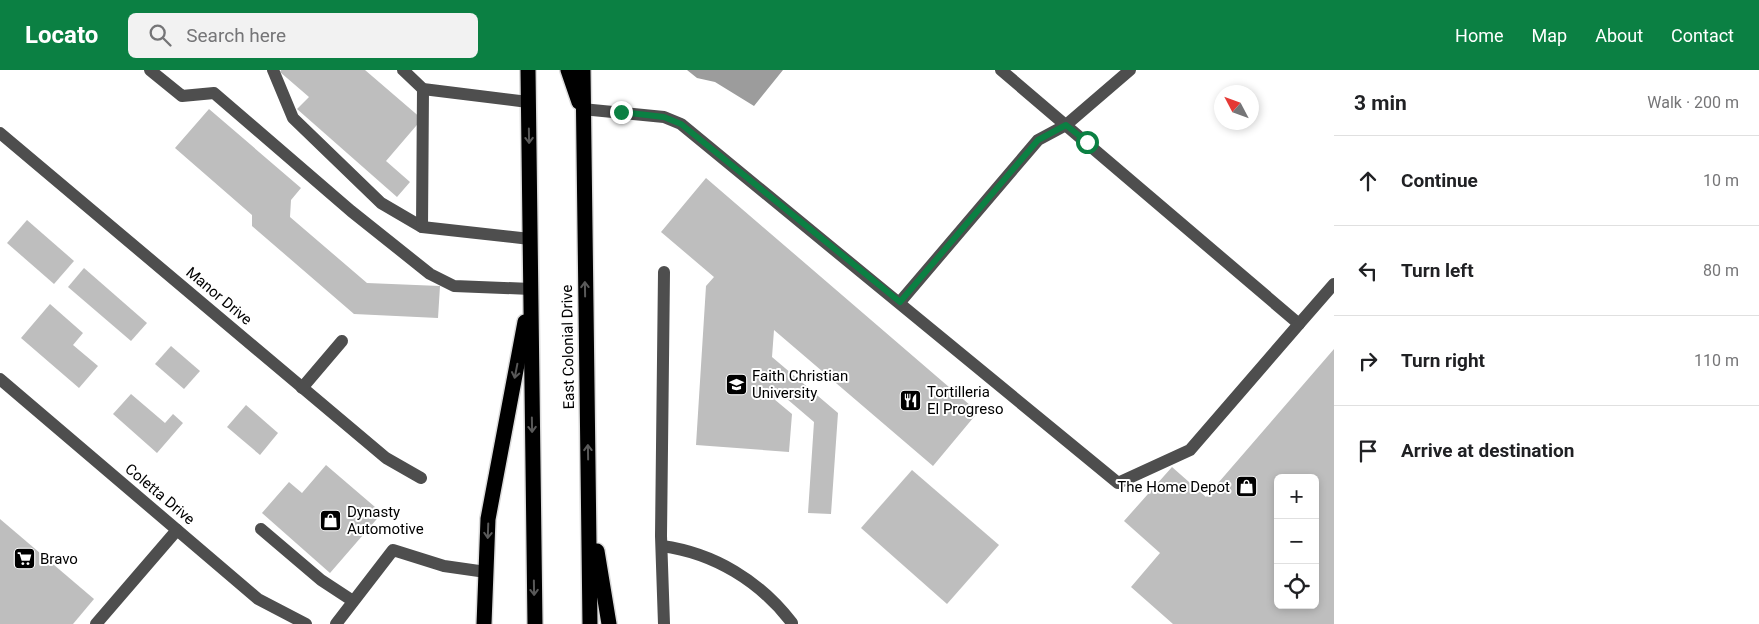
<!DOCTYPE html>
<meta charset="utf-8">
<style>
body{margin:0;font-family:Roboto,sans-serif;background:#f2f2f2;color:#202124}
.controls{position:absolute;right:15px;bottom:15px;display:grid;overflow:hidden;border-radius:8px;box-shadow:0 2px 8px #0003}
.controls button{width:45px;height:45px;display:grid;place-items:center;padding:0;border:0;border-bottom:1px solid #e0e0e0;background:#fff;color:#202124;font:25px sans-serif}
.compass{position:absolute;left:1214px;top:15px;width:45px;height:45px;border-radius:50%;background:#fff;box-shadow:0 2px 8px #0003;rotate:311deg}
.stop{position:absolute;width:15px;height:15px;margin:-11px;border:4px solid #0b8043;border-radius:50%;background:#fff}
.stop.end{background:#0b8043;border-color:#fff;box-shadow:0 1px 5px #0008}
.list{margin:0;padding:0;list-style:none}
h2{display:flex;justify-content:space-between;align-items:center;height:65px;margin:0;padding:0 20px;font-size:21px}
h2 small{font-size:16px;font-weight:400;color:#757577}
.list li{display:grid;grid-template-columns:32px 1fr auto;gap:15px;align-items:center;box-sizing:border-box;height:90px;padding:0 20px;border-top:1px solid #e0e0e0}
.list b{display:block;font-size:19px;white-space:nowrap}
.list em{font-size:16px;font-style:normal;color:#757577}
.icon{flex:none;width:28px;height:28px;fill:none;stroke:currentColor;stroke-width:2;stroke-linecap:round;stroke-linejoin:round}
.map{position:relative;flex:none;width:1334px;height:554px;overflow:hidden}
header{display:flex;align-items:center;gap:30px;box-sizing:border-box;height:70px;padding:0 25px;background:#0b8043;color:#fff}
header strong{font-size:24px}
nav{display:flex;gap:28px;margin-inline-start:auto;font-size:18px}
.search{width:350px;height:45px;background:#f2f2f2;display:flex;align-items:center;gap:12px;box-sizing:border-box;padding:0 18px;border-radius:8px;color:#757577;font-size:19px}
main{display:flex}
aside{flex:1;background:#fff}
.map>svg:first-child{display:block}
</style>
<header>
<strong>Locato</strong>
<div class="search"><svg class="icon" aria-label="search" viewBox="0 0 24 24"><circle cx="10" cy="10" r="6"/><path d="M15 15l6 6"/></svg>Search here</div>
<nav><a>Home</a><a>Map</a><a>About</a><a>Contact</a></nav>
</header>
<main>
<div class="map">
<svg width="1334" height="554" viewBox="0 0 1334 554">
<rect width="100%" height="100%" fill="#fff"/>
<polygon fill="#9c9c9c" points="687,0 783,0 754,36 715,12 697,8"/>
<g fill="#bebebe" fill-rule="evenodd">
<polygon points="281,0 365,0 422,49 386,91 410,112 397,127 297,39 309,27 280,2"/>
<polygon points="209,39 301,118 291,130 290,147 367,213 440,216 438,248 354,244 252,156 252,145 175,78"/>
<polygon points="706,108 978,342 933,396 774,260 772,287 838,343 831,444 808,443 814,352 780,323 774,329 792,344 789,382 696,375 706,216 714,207 661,162"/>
<polygon points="27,150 74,191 54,214 7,173"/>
<polygon points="84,198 147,253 131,271 68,217"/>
<polygon points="50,234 83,263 73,275 98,296 79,318 21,268"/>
<polygon points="171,276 200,301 184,319 155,294"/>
<path d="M1334 279V554H1173L1131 517 1160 483 1124 451 1172 397 1206 427ZM1278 408H1315V535H1278Z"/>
<polygon points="131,324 165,353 173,344 183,353 157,383 113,344"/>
<polygon points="246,335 278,363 260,385 227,357"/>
<polygon points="326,395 382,443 330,503 262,443 289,412 302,423"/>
<polygon points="912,400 999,475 947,534 861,458"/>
<polygon points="0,449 94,529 73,554 0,554"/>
</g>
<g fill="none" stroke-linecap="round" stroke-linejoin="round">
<defs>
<g id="highway">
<polyline points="528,0 535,554"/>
<polyline points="568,0 579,32"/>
<polyline points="583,0 590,554"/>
<polyline points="597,481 609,554"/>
<polyline points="484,554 488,449 525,252"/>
</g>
</defs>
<use href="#highway" stroke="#dbdbdb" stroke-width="18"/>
<g stroke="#4e4e4e" stroke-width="12">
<polyline points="150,0 182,26 214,23 351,141 430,204 454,216 531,219"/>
<polyline points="273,0 293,48 381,133 422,157 530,169"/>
<polyline points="403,0 423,19 528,32"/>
<polyline points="1001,0 1299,254 1334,214"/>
<polyline points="582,39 664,47 681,54 1118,413 1190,380 1299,254"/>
<polyline points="0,63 386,388 421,408"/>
<polyline points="422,157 423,19"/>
<polyline points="900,232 1038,70 1066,55 1130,0"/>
<polyline points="0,309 258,529 306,554"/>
<polyline points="302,318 342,271"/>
<polyline points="261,459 321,510 353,531"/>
<path d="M662 476C714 483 760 511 792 553"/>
<polyline points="96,554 177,460"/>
<polyline points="336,554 393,480 444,496 486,502"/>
<polyline points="664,554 661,466 664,202"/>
</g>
<use href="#highway" stroke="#000" stroke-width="15"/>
</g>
<defs><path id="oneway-shaft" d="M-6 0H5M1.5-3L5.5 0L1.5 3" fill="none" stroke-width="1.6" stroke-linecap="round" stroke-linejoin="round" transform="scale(1.25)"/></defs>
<g stroke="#595959">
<use href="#oneway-shaft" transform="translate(529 66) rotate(89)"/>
<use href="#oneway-shaft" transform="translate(585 219) rotate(-91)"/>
<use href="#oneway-shaft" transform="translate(516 301) rotate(101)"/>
<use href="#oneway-shaft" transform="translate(532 355) rotate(89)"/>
<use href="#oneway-shaft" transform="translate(588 382) rotate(-91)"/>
<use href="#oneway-shaft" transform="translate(488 461) rotate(92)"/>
<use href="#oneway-shaft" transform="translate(534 518) rotate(89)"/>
</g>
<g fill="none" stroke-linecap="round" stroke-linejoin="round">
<polyline stroke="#0b8043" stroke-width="6" points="621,42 664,47 681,54 900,232 1038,70 1066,55 1087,72"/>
</g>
<defs>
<symbol id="university-square" viewBox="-11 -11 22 22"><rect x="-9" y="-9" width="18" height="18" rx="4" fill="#000" stroke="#fff"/><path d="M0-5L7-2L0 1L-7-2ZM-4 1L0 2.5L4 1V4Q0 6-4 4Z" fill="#fff"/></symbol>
<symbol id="restaurant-square" viewBox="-11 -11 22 22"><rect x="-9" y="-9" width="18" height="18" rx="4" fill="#000" stroke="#fff"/><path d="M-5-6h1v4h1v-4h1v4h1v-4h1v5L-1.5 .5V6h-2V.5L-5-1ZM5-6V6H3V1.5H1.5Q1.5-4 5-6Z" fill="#fff"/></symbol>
<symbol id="shop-square" viewBox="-11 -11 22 22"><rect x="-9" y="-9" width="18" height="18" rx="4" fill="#000" stroke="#fff"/><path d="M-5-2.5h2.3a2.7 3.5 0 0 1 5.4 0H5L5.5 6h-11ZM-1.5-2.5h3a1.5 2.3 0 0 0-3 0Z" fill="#fff"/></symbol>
<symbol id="supermarket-square" viewBox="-11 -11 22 22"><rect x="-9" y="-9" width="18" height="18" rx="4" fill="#000" stroke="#fff"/><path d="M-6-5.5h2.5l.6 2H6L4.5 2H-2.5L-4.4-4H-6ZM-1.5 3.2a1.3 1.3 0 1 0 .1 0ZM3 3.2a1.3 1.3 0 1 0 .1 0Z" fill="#fff"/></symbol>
</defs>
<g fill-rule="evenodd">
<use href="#university-square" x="724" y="302" width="25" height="25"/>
<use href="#restaurant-square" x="898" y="318" width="25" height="25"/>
<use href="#shop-square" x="1234" y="404" width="25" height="25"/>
<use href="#shop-square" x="318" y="438" width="25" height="25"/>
<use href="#supermarket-square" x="12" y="476" width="25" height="25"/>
</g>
<g text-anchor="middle" stroke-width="4" stroke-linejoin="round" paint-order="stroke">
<g font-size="15" fill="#000" stroke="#fff">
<text transform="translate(219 226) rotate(40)" y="5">Manor Drive</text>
<text transform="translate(568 277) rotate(-91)" y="5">East Colonial Drive</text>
<text transform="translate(160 424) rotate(40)" y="5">Coletta Drive</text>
</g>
<g font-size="15" fill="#000" stroke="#fff" text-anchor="start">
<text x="752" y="311">Faith Christian<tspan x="752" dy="17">University</tspan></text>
<text x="927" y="327">Tortilleria<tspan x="927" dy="17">El Progreso</tspan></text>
<text x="1230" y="422" text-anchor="end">The Home Depot</text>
<text x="347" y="447">Dynasty<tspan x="347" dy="17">Automotive</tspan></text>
<text x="40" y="494">Bravo</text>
</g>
</g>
</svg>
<div class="controls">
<button>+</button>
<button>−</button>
<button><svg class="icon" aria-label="locate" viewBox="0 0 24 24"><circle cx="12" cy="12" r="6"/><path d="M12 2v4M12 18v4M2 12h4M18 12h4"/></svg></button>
</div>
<svg class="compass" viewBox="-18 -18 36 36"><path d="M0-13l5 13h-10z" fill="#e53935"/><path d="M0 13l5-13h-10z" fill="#757577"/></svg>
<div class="stop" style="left:1087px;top:72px"></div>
<div class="stop end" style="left:621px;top:42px"></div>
</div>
<aside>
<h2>3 min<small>Walk · 200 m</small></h2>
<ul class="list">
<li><svg class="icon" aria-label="ahead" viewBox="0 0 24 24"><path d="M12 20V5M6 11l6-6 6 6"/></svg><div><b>Continue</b></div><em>10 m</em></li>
<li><svg class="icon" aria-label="left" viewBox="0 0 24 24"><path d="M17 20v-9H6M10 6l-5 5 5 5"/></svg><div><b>Turn left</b></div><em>80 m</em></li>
<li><svg class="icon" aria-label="right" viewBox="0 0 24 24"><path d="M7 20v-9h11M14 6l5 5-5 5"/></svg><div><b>Turn right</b></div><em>110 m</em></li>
<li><svg class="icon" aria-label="arrive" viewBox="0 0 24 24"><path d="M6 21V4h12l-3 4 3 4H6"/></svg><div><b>Arrive at destination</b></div></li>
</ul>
</aside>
</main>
